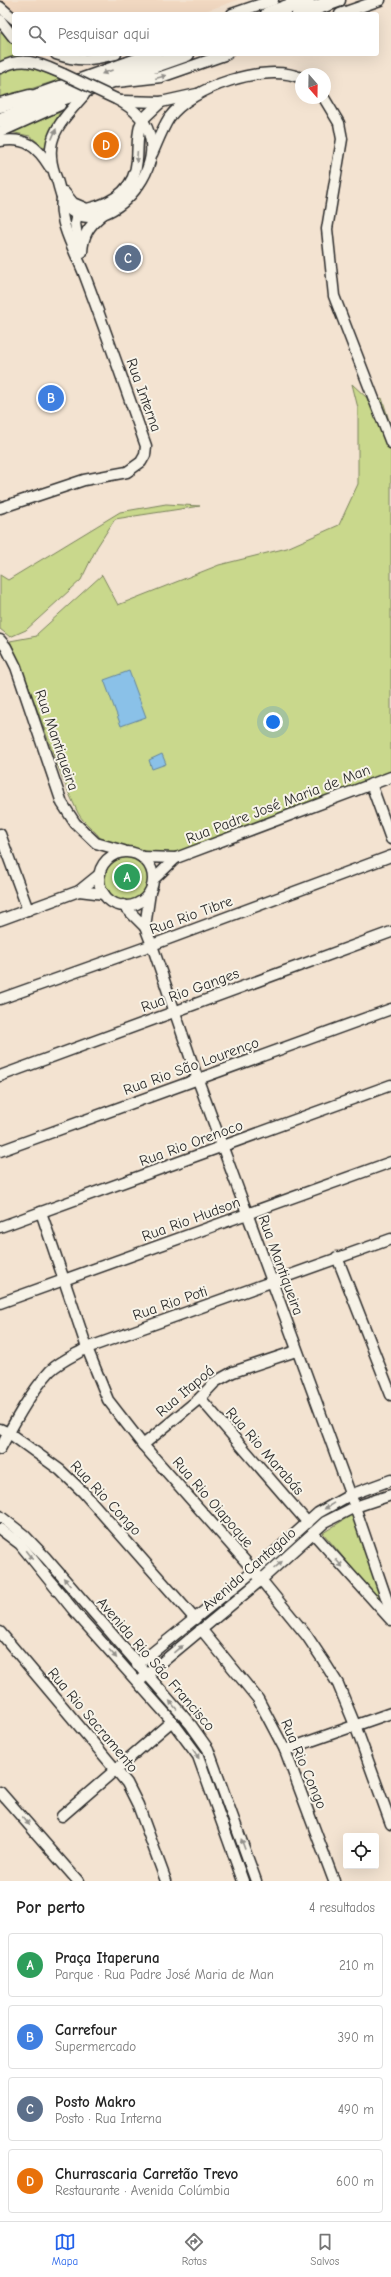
<!DOCTYPE html>
<html lang="pt">
<meta charset="utf-8">
<style>
body{margin:0;font-family:"Comic Neue",sans-serif;background:#f2f2f2;color:#222}
.controls{position:absolute;right:12px;bottom:12px;display:grid;overflow:hidden;border-radius:4px;box-shadow:0 4px 16px #0002}
.controls button{width:36px;height:36px;display:grid;place-items:center;padding:0;border:0;border-bottom:1px solid #e0e0e0;background:#fff;color:#222;font:20px sans-serif}
.compass{position:absolute;left:295px;top:68px;width:36px;height:36px;border-radius:50%;background:#fff;box-shadow:0 4px 16px #0002;rotate:160deg}
.you{position:absolute;left:273px;top:722px;width:14px;height:14px;margin:-10px;border:3px solid #fff;border-radius:50%;background:#1a73e8;box-shadow:0 0 0 6px #1a73e833}
.badge{display:grid;place-items:center;width:26px;height:26px;border-radius:50%;background:#2563eb;color:#fff;font-size:13px;font-weight:700}
.pin{position:absolute;translate:-50% -50%;border:2px solid #fff;box-shadow:0 1px 4px #0006}
.list{margin:0;padding:0;list-style:none}
h2{display:flex;justify-content:space-between;align-items:center;height:52px;margin:0;padding:0 16px;font-size:17px}
h2 small{font-size:13px;font-weight:400;color:#767676}
.list li{display:grid;grid-template-columns:26px 1fr auto;gap:12px;align-items:center;box-sizing:border-box;height:64px;margin:0 8px 8px;padding:0 8px;border:1px solid #e0e0e0;border-radius:4px}
.list b{display:block;font-size:15px;white-space:nowrap}
.list p{margin:0;font-size:13px;white-space:nowrap;color:#767676}
.list em{font-size:13px;font-style:normal;color:#767676}
.icon{flex:none;width:22px;height:22px;fill:none;stroke:currentColor;stroke-width:2;stroke-linecap:round;stroke-linejoin:round}
.map{position:relative;flex:none;width:391px;height:1881px;overflow:hidden}
.search{position:absolute;background:#fff;box-shadow:0 4px 16px #0002;left:12px;right:12px;top:12px;height:44px;display:flex;align-items:center;gap:10px;box-sizing:border-box;padding:0 14px;border-radius:4px;color:#767676;font-size:15px}
.sheet{height:340px;background:#fff}
nav{display:flex;justify-content:space-around;align-items:center;box-sizing:border-box;height:56px;border-top:1px solid #e0e0e0;background:#fff;font-size:11px;color:#767676}
nav a{display:grid;justify-items:center;gap:2px}
nav .on{color:#2563eb}
.map>svg:first-child{display:block}
</style>
<div class="map">
<svg width="391" height="1881" viewBox="0 0 391 1881">
<rect width="100%" height="100%" fill="#f3e3d1"/>
<filter id="ink" filterUnits="userSpaceOnUse"><feTurbulence type="fractalNoise" baseFrequency=".025" numOctaves="2"/><feDisplacementMap in="SourceGraphic" scale="8" xChannelSelector="R" yChannelSelector="G"/><feConvolveMatrix kernelMatrix="1 2 1 2 8 2 1 2 1" color-interpolation-filters="sRGB"/></filter>
<g filter="url(#ink)">
<polygon fill="#f1d8c1" points="0,0 238,0 197,14 15,14 0,3"/>
<g fill="#c9d88c" stroke="#7a825c">
<polygon points="7,29 14,40 14,54 29,56 13,58 0,63 0,33"/>
<polygon points="28,66 61,79 0,99 0,74 13,68"/>
<polygon points="60,112 53,126 46,149 30,136 10,132"/>
<path d="M352 384 367 398 369 404 382 398 391 427V774L177 854 145 855 102 841C96 830 84 824 78 813 51 758 36 697 10 641L37 636V634L102 575 118 605 219 565 287 548 339 525 358 484V408Z"/>
<polygon points="166,504 200,506 115,519 97,547 81,580 26,630 10,637 0,629 0,575 8,580 120,512"/>
<circle cx="127" cy="879" r="23"/>
<polygon points="353,1514 385,1604 383,1605 323,1533"/>
</g>
<g fill="#8ac1e8" stroke="#64859c">
<polygon points="129,671 146,717 121,726 104,680"/>
<polygon points="162,754 166,764 152,769 149,760"/>
</g>
<g fill="none" stroke-linecap="round" stroke-linejoin="round">
<defs>
<g id="minor">
<polyline points="0,7 14,19"/>
<polyline points="232,14 273,0"/>
<polyline points="340,14 380,0"/>
<polyline points="0,20 14,38"/>
<path d="M56 54C79 62 92 60 116 54"/>
<path d="M0 68C24 55 40 64 63 74"/>
<polyline points="117,82 161,77 227,54"/>
<path d="M84 95C60 123 40 140 57 180 60 189 61 200 68 208 104 248 204 143 116 99"/>
<polyline points="324,98 339,123 342,139 327,229 334,296 391,443"/>
<polyline points="122,101 161,102 197,94"/>
<polyline points="0,132 60,105"/>
<path d="M0 141C26 137 37 146 50 167"/>
<path d="M152 154C157 143 162 129 169 118 191 87 266 62 301 78"/>
<path d="M64 192 73 203 87 209C114 203 135 189 137 160 138 148 137 137 140 126L143 119 161 102"/>
<polyline points="79,250 75,223 77,215 82,211"/>
<path d="M82 252C83 234 89 226 102 215"/>
<path d="M0 508 84 480 127 472 141 462 145 455 146 446C126 389 106 332 85 276 76 252 58 224 62 198"/>
<polyline points="0,640 6,647 16,667 62,803 75,823 96,843 124,851"/>
<polyline points="371,784 391,839"/>
<polyline points="0,834 28,910"/>
<circle cx="126" cy="879" r="27"/>
<polyline points="142,857 176,858"/>
<polyline points="155,878 176,858 391,777"/>
<polyline points="79,891 104,894"/>
<polyline points="123,905 145,927 152,945 198,1080 355,1507 391,1612"/>
<polyline points="0,920 79,891 100,874"/>
<polyline points="145,927 150,892"/>
<polyline points="0,999 152,945 391,856"/>
<polyline points="0,1076 391,932"/>
<polyline points="0,1151 391,1009"/>
<polyline points="41,1212 87,1348 108,1400 143,1445 254,1571 307,1636 323,1660 338,1684 355,1725 391,1824"/>
<polyline points="0,1227 391,1085"/>
<polyline points="337,1257 391,1395"/>
<polyline points="0,1303 391,1162"/>
<polyline points="200,1398 308,1523"/>
<polyline points="0,1429 9,1433 60,1470 83,1492 195,1619"/>
<polyline points="143,1445 200,1398 215,1382 233,1372 296,1351"/>
<path d="M0 1449C14 1423 30 1393 50 1371 60 1361 75 1355 87 1348L391 1239"/>
<polyline points="0,1516 24,1535 46,1558 191,1725 208,1749 256,1881"/>
<polyline points="0,1529 20,1544 75,1612 172,1721 198,1756 243,1881"/>
<polyline points="313,1533 391,1620"/>
<polyline points="201,1629 258,1699 285,1750 334,1881"/>
<polyline points="0,1632 127,1783 138,1805 166,1881"/>
<polyline points="137,1665 254,1571 318,1513 350,1495 391,1480"/>
<polyline points="142,1679 261,1580 325,1522 355,1507 391,1495"/>
<polyline points="285,1750 391,1713"/>
<polyline points="0,1792 78,1881"/>
<polyline points="62,1816 172,1721"/>
</g>
<g id="highway">
<polyline points="268,14 307,0"/>
<polyline points="299,14 338,0"/>
<polyline points="21,102 156,54"/>
<polyline points="0,105 30,97"/>
<polyline points="0,120 187,54"/>
</g>
</defs>
<use href="#minor" stroke="#2b2b2b" stroke-width="13"/>
<use href="#highway" stroke="#2b2b2b" stroke-width="17"/>
<use href="#minor" stroke="#f7f3e8" stroke-width="10"/>
<use href="#highway" stroke="#f7f3e8" stroke-width="14"/>
<defs>
<polyline id="minor-bridge" points="63,74 116,99"/>
</defs>
<use href="#minor-bridge" stroke="#2b2b2b" stroke-width="13" stroke-linecap="butt"/>
<use href="#minor-bridge" stroke="#f7f3e8" stroke-width="10"/>
</g>
<defs><path id="oneway-solid" d="M-6-.8H1V-3.2L6.5 0L1 3.2V.8H-6Z"/></defs>
<g fill="#918f8a">
<use href="#oneway-solid" transform="translate(107 72) rotate(160)"/>
<use href="#oneway-solid" transform="translate(161 77) rotate(-15)"/>
<use href="#oneway-solid" transform="translate(54 134) rotate(-67)"/>
<use href="#oneway-solid" transform="translate(137 157) rotate(94)"/>
<use href="#oneway-solid" transform="translate(329 1506) rotate(148)"/>
<use href="#oneway-solid" transform="translate(29 1555) rotate(51)"/>
<use href="#oneway-solid" transform="translate(339 1563) rotate(48)"/>
<use href="#oneway-solid" transform="translate(278 1565) rotate(-42)"/>
<use href="#oneway-solid" transform="translate(67 1582) rotate(-130)"/>
<use href="#oneway-solid" transform="translate(178 1649) rotate(-40)"/>
<use href="#oneway-solid" transform="translate(113 1654) rotate(49)"/>
<use href="#oneway-solid" transform="translate(173 1705) rotate(-131)"/>
<use href="#oneway-solid" transform="translate(196 1754) rotate(57)"/>
<use href="#oneway-solid" transform="translate(26 1821) rotate(49)"/>
<use href="#oneway-solid" transform="translate(243 1844) rotate(-110)"/>
</g>
</g>
<g text-anchor="middle" stroke-width="4" stroke-linejoin="round" paint-order="stroke">
<g font-size="15" fill="#2b2b2b" stroke="#f7f3e8">
<text transform="translate(144 395) rotate(70)" y="5">Rua Interna</text>
<text transform="translate(57 740) rotate(71)" y="5">Rua Mantiqueira</text>
<text transform="translate(278 804) rotate(-21)" y="5">Rua Padre José Maria de Man</text>
<text transform="translate(191 915) rotate(-20)" y="5">Rua Rio Tibre</text>
<text transform="translate(190 990) rotate(-20)" y="5">Rua Rio Ganges</text>
<text transform="translate(191 1066) rotate(-20)" y="5">Rua Rio São Lourenço</text>
<text transform="translate(191 1143) rotate(-20)" y="5">Rua Rio Orenoco</text>
<text transform="translate(191 1219) rotate(-20)" y="5">Rua Rio Hudson</text>
<text transform="translate(281 1265) rotate(70)" y="5">Rua Mantiqueira</text>
<text transform="translate(170 1303) rotate(-19)" y="5">Rua Rio Poti</text>
<text transform="translate(185 1391) rotate(-40)" y="5">Rua Itapoá</text>
<text transform="translate(265 1451) rotate(49)" y="5">Rua Rio Marabás</text>
<text transform="translate(106 1498) rotate(47)" y="5">Rua Rio Congo</text>
<text transform="translate(213 1502) rotate(49)" y="5">Rua Rio Oiapoque</text>
<text transform="translate(249 1569) rotate(-41)" y="5">Avenida Cantagalo</text>
<text transform="translate(156 1664) rotate(49)" y="5">Avenida Rio São Francisco</text>
<text transform="translate(93 1720) rotate(50)" y="5">Rua Rio Sacramento</text>
<text transform="translate(304 1764) rotate(67)" y="5">Rua Rio Congo</text>
</g>
</g>
</svg>
<div class="controls">
<button><svg class="icon" aria-label="locate" viewBox="0 0 24 24"><circle cx="12" cy="12" r="6"/><path d="M12 2v4M12 18v4M2 12h4M18 12h4"/></svg></button>
</div>
<svg class="compass" viewBox="-18 -18 36 36"><path d="M0-13l5 13h-10z" fill="#e53935"/><path d="M0 13l5-13h-10z" fill="#767676"/></svg>
<div class="you"></div>
<div class="pin badge" style="left:127px;top:877px;background:#2e9e5b">A</div>
<div class="pin badge" style="left:51px;top:398px;background:#3f7fe0">B</div>
<div class="pin badge" style="left:128px;top:258px;background:#5c6f8a">C</div>
<div class="pin badge" style="left:106px;top:145px;background:#e8710a">D</div>
<div class="search"><svg class="icon" aria-label="search" viewBox="0 0 24 24"><circle cx="10" cy="10" r="6"/><path d="M15 15l6 6"/></svg>Pesquisar aqui</div>
</div>
<section class="sheet">
<h2>Por perto<small>4 resultados</small></h2>
<ul class="list">
<li><span class="badge" style="background:#2e9e5b">A</span><div><b>Praça Itaperuna</b><p>Parque · Rua Padre José Maria de Man</p></div><em>210 m</em></li>
<li><span class="badge" style="background:#3f7fe0">B</span><div><b>Carrefour</b><p>Supermercado</p></div><em>390 m</em></li>
<li><span class="badge" style="background:#5c6f8a">C</span><div><b>Posto Makro</b><p>Posto · Rua Interna</p></div><em>490 m</em></li>
<li><span class="badge" style="background:#e8710a">D</span><div><b>Churrascaria Carretão Trevo</b><p>Restaurante · Avenida Colúmbia</p></div><em>600 m</em></li>
</ul>
</section>
<nav>
<a class="on"><svg class="icon" aria-label="map" viewBox="0 0 24 24"><path d="M3 6l6-2 6 2 6-2v14l-6 2-6-2-6 2zM9 4v14M15 6v14"/></svg>Mapa</a>
<a><svg class="icon" aria-label="directions" viewBox="0 0 24 24"><path d="M12 3l9 9-9 9-9-9zM9 14v-3h6M13 9l2 2-2 2"/></svg>Rotas</a>
<a><svg class="icon" aria-label="saved" viewBox="0 0 24 24"><path d="M7 4h10v16l-5-4-5 4z"/></svg>Salvos</a>
</nav>
